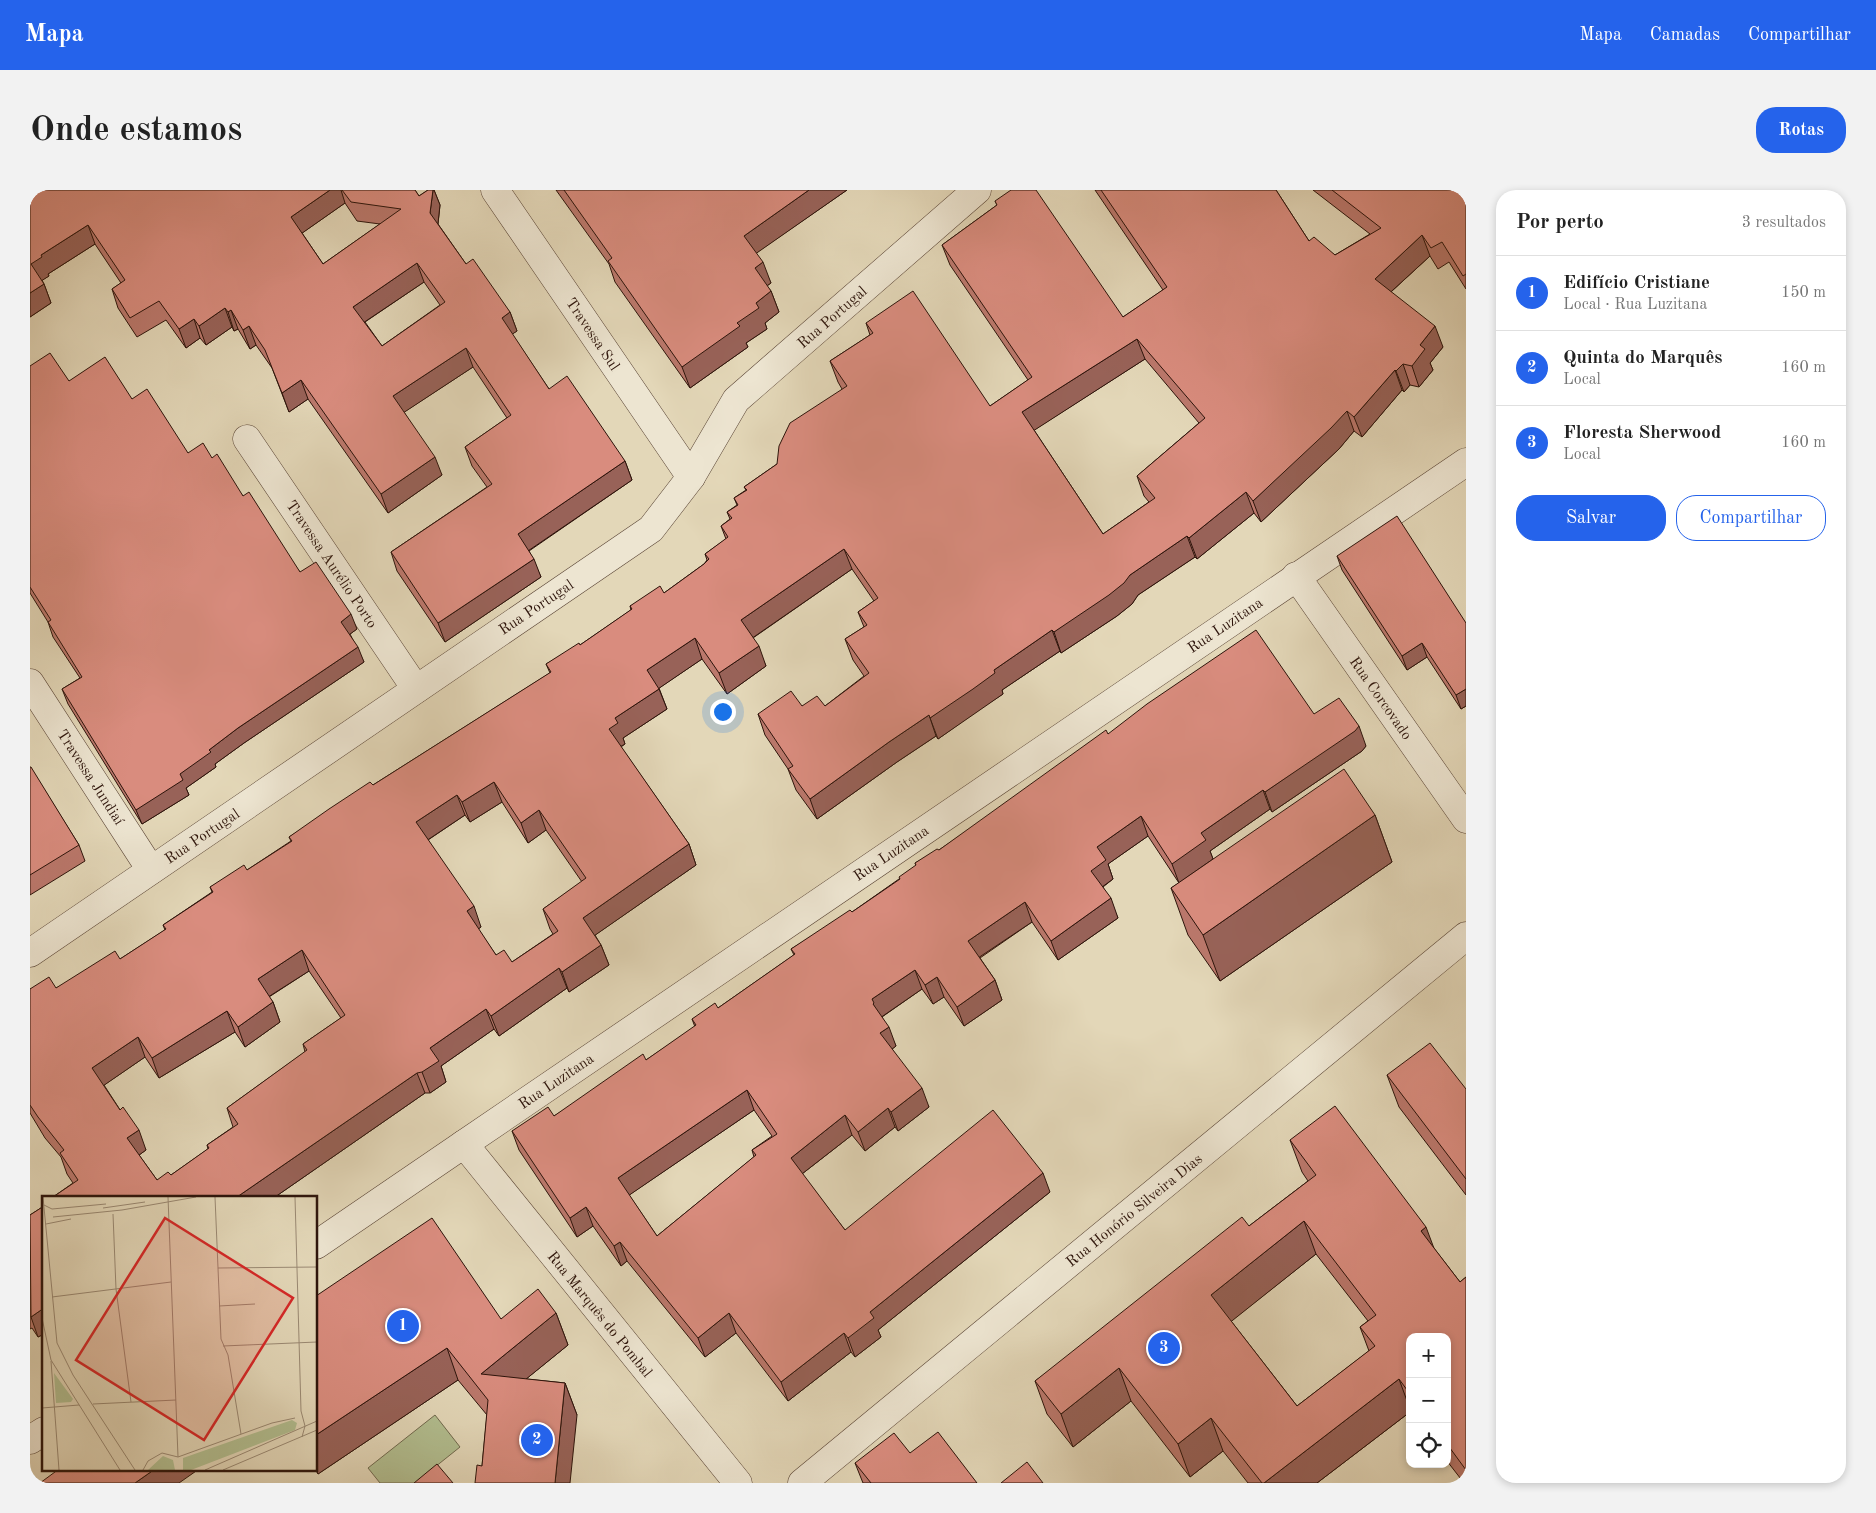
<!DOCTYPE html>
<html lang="pt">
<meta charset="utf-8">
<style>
body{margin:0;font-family:"Old Standard TT",serif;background:#f2f2f2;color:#222}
.controls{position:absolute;right:15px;bottom:15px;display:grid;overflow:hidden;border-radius:10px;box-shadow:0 2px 8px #0003}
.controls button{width:45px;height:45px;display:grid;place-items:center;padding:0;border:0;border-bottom:1px solid #e0e0e0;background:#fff;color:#222;font:25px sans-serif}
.you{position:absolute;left:692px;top:521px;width:18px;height:18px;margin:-12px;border:4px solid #fff;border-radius:50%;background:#1a73e8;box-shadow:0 0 0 8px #1a73e833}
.badge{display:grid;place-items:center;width:32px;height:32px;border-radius:50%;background:#2563eb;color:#fff;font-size:16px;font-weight:700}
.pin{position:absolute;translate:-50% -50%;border:2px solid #fff;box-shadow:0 1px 5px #0006}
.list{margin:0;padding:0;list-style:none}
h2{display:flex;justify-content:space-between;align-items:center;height:65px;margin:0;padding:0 20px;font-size:21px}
h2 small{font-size:16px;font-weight:400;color:#767676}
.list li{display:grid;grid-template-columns:32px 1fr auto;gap:15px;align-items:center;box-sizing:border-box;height:75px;padding:0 20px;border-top:1px solid #e0e0e0}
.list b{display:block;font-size:19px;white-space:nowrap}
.list p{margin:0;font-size:16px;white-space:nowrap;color:#767676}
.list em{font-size:16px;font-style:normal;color:#767676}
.actions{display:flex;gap:10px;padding:15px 20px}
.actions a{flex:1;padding:11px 0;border:1px solid #2563eb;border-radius:20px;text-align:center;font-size:18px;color:#2563eb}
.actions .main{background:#2563eb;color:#fff}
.icon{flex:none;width:28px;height:28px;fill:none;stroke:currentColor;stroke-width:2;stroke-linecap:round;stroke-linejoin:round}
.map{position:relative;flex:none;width:1436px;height:1293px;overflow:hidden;border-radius:20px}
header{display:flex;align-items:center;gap:30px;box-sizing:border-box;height:70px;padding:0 25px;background:#2563eb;color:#fff}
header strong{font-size:24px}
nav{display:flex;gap:28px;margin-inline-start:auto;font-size:18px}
.intro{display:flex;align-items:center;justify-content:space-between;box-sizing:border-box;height:120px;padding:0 30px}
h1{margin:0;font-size:35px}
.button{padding:12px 22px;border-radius:20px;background:#2563eb;color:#fff;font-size:18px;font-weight:700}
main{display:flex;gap:30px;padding:0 30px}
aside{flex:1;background:#fff;border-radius:20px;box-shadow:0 2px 8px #0003}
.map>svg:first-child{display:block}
</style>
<header>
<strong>Mapa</strong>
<nav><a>Mapa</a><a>Camadas</a><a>Compartilhar</a></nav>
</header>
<div class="intro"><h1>Onde estamos</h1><a class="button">Rotas</a></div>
<main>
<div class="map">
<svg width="1436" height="1293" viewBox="0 0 1436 1293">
<rect width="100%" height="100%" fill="#e3d7b8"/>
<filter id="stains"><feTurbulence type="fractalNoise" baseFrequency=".004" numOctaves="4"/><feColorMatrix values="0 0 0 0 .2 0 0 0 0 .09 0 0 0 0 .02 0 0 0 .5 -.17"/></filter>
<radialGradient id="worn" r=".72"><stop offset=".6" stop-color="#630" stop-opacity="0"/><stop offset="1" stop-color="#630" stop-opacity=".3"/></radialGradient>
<polygon fill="#b2be90" stroke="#70694e" points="405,1225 430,1257 385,1293 350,1293 338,1278"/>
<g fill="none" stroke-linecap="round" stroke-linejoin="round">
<defs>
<g id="minor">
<polyline points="465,0 661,287"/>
<polyline points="217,249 386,499"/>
<polyline points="1266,386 1436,629"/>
<polyline points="0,493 121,680"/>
<polyline points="0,763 621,339 661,287 706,210 947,0"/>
<polyline points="434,954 1436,272"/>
<polyline points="772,1293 1436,746"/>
</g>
<g id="tertiary">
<polyline points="286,1055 434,954 708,1293"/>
<polyline points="0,1250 14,1241"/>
</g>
</defs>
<use href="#minor" stroke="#5a4536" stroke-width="29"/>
<use href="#tertiary" stroke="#5a4536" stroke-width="29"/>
<use href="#minor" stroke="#ede5d1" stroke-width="28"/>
<use href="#tertiary" stroke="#ede5d1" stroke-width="28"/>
</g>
<g fill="#bb786c" stroke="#2d140b" fill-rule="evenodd">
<path d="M0 0H385L389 6 398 0H404L410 15 408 34 436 74 480 122 487 141 482 144 519 199 595 271 602 290 499 361 511 387 415 452 367 381 361 362 457 297 442 276 435 257 477 228 443 177 374 222 412 285 358 323 278 209 259 222 242 178 226 155 220 159 208 139 204 141 202 137 176 155 170 148 156 158 136 130 107 147 88 118 82 99 91 93 65 54 18 84 19 86 12 90 14 94 21 113 0 127ZM315 13 327 31 350 34 293 74 272 43ZM394 92 410 115 352 156 335 132Z"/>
<polygon points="526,0 817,0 726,63 741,93 737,96 741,101 749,122 735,133 737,139 716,153 718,157 660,198 585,92 579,74"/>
<path d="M1065 0H1246L1279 51 1305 65 1340 44 1283 0H1436V99L1419 72 1408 79 1400 66 1361 102 1413 157 1400 173 1403 180 1389 197 1380 195 1374 202 1372 200 1332 247 1324 241 1309 259 1231 332 1224 323 1167 369 1165 367 1108 405 1102 414 1087 426 1031 463 1030 461 972 500 973 504 950 519 908 549 906 546 867 572 787 629 766 600 758 579 735 545 728 524 772 516H795L834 486 823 470 815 449 834 437 828 422 844 411 822 379 723 448 736 476 697 504 672 469 629 498 637 519 593 548 595 554 591 557 659 654 666 675 565 745 571 755 579 775 539 802 537 798 469 846 464 839 411 876 416 892 400 903H395L245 1007H23L43 993 37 984 31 967 15 948 0 923V799L26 798 90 769 135 740 133 735 182 702 180 697 217 680 261 651 259 647 343 595 520 483 516 474 550 455 601 420 600 416 634 403 674 374 677 370 675 364 696 349 691 336 700 329 697 322 707 315 704 308 716 300 714 297 747 274 812 199 808 192 800 171 840 145 836 133 960 216 998 190 920 75 912 55 967 15 965 11 1093 127 1133 100ZM1115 169 1169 233 1107 286 1114 306 1119 312 1073 344 1004 240ZM472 612 498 653 516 640 552 692 513 719 520 739 523 744 482 772 466 765 448 739 451 737 398 650 435 625 440 632ZM279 781 311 828 273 854 275 862 197 918 203 937 177 955 178 959 141 985 127 990 109 965 116 960 74 895 115 867 129 888 205 842 215 857 250 832 243 812 239 807Z"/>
<polygon points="0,176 39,191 102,209 158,263 182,268 213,306 270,382 327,439 320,444 334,472 214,553 185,574 186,577 156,598 159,605 112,634 38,514 32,499 50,488 23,447 18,432 0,403"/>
<polygon points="1307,366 1436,433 1436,516 1431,519 1397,467 1377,480 1312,380"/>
<path d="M1284 524 1336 556 1332 561 1242 622 1240 619 1180 661 1183 669 1345 625 1362 672 1190 791 1158 745 1141 698 1149 693 1118 646 1078 674 1083 689 1073 697 1088 728 1028 770 1002 732 950 768 965 790 972 810 934 836 914 807 903 814 892 799 852 827 866 856 862 859 899 917 868 941 865 937 835 961 822 945 772 984 815 1040 1020 1002 848 1140 851 1147 825 1167 821 1162 758 1211 706 1143 675 1167 597 1071 591 1076 563 1036 547 1047 489 960 482 941 524 926 616 870 665 837 662 829 688 818 764 765 761 759 822 722 869 689 886 676 885 673 909 660 1078 544ZM724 920 742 946 722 960 724 967 627 1046 599 1005Z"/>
<polygon points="0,577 49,655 55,671 0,705"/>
<polygon points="1357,885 1436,899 1436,1005 1369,917"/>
<path d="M1260 950 1403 1057 1430 1092 1436 1087V1293H1434L1417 1271V1147H1380V1222L1287 1293H1218L1193 1261 1160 1287 1101 1211 1043 1257 1017 1224 1005 1191 1219 1036 1278 991 1272 982ZM1286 1064 1338 1131 1330 1137 1339 1161 1267 1216 1201 1131Z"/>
<polygon points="14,1016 14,1144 8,1147 2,1138 0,1139 0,1025"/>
<polygon points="286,1106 471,1129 526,1123 538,1155 496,1189 535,1193 547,1225 452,1276 457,1225 428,1190 288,1284 285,1279 286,1279"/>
<polygon points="880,1263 947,1293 833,1293 825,1273"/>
</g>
<g fill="#986258" stroke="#2d140b">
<polygon points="300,0 311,0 315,13 268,46 261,27"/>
<polygon points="403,0 404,0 410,15 407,42 400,23"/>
<polygon points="779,0 817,0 721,67 714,46"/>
<polygon points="58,35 65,54 18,84 19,86 8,93 1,74 11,65"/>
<polygon points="1392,45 1400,66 1352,110 1345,89"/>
<polygon points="733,72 741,93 732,99 725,78"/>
<polygon points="387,73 394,92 330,135 323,117"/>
<polygon points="14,94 21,113 0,127 0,103"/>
<polygon points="741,101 749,122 735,133 737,139 716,153 718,157 660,198 652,177 707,133 726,113"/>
<polygon points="195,118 202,137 176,155 169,136"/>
<polygon points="201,120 208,139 204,141 198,122"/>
<polygon points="480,122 487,141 478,147 472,128"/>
<polygon points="164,129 170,148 156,158 149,139"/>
<polygon points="219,136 226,155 220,159 213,140"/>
<polygon points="1405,136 1413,157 1400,173 1403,180 1389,197 1382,176 1390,155"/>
<polygon points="1107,149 1115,169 1000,243 992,222"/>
<polygon points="436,158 443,177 370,225 363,206"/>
<polygon points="1373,174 1380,195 1374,202 1366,181"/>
<polygon points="1365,180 1372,200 1332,247 1324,227"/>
<polygon points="271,190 278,209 259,222 252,203"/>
<polygon points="1317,221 1324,241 1309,259 1231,332 1223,311"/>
<polygon points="405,267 412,285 358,323 351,304"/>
<polygon points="595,271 602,290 495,363 488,344"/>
<polygon points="1216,302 1224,323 1167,369 1159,348"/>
<polygon points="1157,346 1165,367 1108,405 1102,414 1087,426 1031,463 1024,442 1100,385"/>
<polygon points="814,359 822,379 718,451 711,430"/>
<polygon points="504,369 511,387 415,452 408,433"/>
<polygon points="321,424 327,439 316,447 311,432"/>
<polygon points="1022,440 1030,461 972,500 973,504 908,549 900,528 964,480"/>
<polygon points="665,448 672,469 625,501 617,480"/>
<polygon points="1392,453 1397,467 1377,480 1372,466"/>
<polygon points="729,456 736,476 697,504 689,483"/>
<polygon points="328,457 334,472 214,553 185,574 186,577 156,598 159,605 112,634 106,620 179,560 208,538"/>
<polygon points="629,499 637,519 593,548 595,554 586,559 579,539 585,528"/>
<polygon points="1436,499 1436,516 1431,519 1426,505"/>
<polygon points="899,525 906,546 867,572 787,629 780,609 859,552"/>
<polygon points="1329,536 1336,556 1332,561 1242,622 1235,602"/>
<polygon points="464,592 472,612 440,632 432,612"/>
<polygon points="1233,600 1240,619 1180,661 1183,669 1149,693 1142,674 1171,643"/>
<polygon points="427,605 435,625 393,653 386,632"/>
<polygon points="509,620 516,640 498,653 491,633"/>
<polygon points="1345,625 1362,672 1190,791 1173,745"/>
<polygon points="1111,626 1118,646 1078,674 1083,689 1068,700 1061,681 1067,657"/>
<polygon points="659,654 666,675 561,748 553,728"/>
<polygon points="1081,708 1088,728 1028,770 1021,751"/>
<polygon points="995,712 1002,732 945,770 938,751"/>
<polygon points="444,716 451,737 444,742 437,721"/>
<polygon points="571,755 579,775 539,802 532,782"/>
<polygon points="272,760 279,781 235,809 228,789"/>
<polygon points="529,778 537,798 469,846 461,826"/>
<polygon points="885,780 892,799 850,828 843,814 842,809"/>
<polygon points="907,787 914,807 903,814 895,795"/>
<polygon points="965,790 972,810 934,836 927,817"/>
<polygon points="243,812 250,832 215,857 208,837"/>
<polygon points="456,819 464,839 411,876 416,892 400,903 392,882 400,858"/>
<polygon points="197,821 205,842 129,888 122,868"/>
<polygon points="859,837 866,856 857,863 850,843"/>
<polygon points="108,847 115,867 70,898 62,878"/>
<polygon points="387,883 395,903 245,1007 207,1007"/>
<polygon points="892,898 899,917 868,941 861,922"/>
<polygon points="717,900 724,920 595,1008 588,988"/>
<polygon points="858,918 865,937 835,961 828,942"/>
<polygon points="815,925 822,945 768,987 761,968"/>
<polygon points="109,940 116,960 105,968 97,948"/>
<polygon points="1013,983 1020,1002 848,1140 851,1147 825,1167 818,1148 840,1122"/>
<polygon points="556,1017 563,1036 547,1047 540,1028"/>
<polygon points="1274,1031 1286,1064 1193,1138 1181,1105"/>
<polygon points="1396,1037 1408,1069 1391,1041"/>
<polygon points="590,1052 597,1071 591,1076 584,1056"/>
<polygon points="14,1118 14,1144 8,1147 1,1127"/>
<polygon points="526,1123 538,1155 463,1216 451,1184"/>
<polygon points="699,1123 706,1143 675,1167 668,1148"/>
<polygon points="814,1143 821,1162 758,1211 751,1192"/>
<polygon points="417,1158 428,1190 288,1284 286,1279 286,1245"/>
<polygon points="1089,1178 1101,1211 1043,1257 1031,1224"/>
<polygon points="1369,1189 1380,1219 1380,1222 1287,1293 1234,1293"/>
<polygon points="535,1193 547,1225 540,1293 525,1293"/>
<polygon points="1181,1228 1193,1261 1160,1287 1148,1254"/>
<polygon points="125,1279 169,1279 149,1293 105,1293"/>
</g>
<g fill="#d98c7e" stroke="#2d140b" fill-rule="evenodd">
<path d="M0 0H300L261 27 293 74 371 19 321 12 312 0H385L389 6 398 0H403L400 23 436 74 443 69 480 122 472 128 519 199 537 186 595 271 488 344 504 369 408 433 361 362 462 294 435 257 481 225 436 158 363 206 405 267 351 304 271 190 252 203 235 160 219 136 213 140 201 120 198 122 195 118 169 136 164 129 149 139 129 111 100 128 82 99 95 90 58 35 11 65 12 67 1 74 14 94 0 103ZM387 73 415 112 352 156 323 117Z"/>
<polygon points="534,0 779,0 714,46 733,72 725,78 741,101 726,113 729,118 707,133 710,136 652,177 578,71 582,68"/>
<path d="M981 0H1006L1093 127 1137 97 1071 0H1246L1279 51 1284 47 1305 65 1351 38 1302 0H1436V84L1433 86 1412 52 1401 58 1392 45 1345 89 1405 136 1390 155 1395 159 1382 176 1373 174 1366 181 1365 180 1324 227 1317 221 1301 238 1223 311 1216 302 1159 348 1157 346 1100 385 1094 393 1079 405 1024 442 1022 440 964 480 965 483 943 499 900 528 899 525 859 552 780 609 758 579 763 576 728 524 761 501 772 516 787 506 795 516 839 483 815 449 837 435 828 422 848 408 814 359 711 430 729 456 689 483 665 448 617 480 629 499 585 528 588 533 579 539 659 654 553 728 571 755 532 782 529 778 461 826 456 819 400 858 409 871 392 882 387 883 207 1007H198L196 1005 194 1007H23L48 990 30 963 34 960 8 927 0 915V799L19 787 26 798 85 761 90 769 136 739 133 735 183 702 180 697 214 675 217 680 262 651 259 647 299 619 340 592 343 595 521 482 516 474 549 453 550 455 602 419 600 416 630 396 634 403 674 374 679 369 675 364 698 347 691 336 702 328 697 322 708 315 704 308 717 300 714 297 747 274 749 256 760 233 817 196 800 171 843 143 836 133 883 101 960 216 1002 187 912 55 967 15 965 11ZM1107 149 1175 228 1107 286 1125 308 1073 344 992 222ZM464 592 491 633 509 620 556 688 513 719 528 741 482 772 474 760 466 765 437 721 444 716 386 632 427 605 432 612ZM272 760 315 825 273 854 277 860 197 918 208 934 177 955 179 958 141 985 138 982 127 990 97 948 109 940 93 917 90 920 62 878 108 847 122 868 197 821 208 837 243 812 228 789Z"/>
<polygon points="20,163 39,191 75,167 102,209 117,199 158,263 173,253 182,268 187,264 213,306 219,302 270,382 286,372 321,424 311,432 328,457 208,538 179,560 181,562 150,584 153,590 106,620 32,499 52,487 18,432 21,430 0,397 0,176"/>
<polygon points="1367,326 1436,433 1436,499 1426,505 1392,453 1372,466 1307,366"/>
<path d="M1226 440 1284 524 1309 508 1329 536 1325 541 1235 602 1233 600 1171 643 1176 650 1142 674 1111 626 1067 657 1076 670 1061 681 1081 708 1021 751 995 712 938 751 965 790 927 817 907 787 895 795 885 780 842 809 844 813 843 814 859 837 850 843 892 898 861 922 858 918 828 942 815 925 761 968 815 1040 963 920 1013 983 840 1122 844 1128 818 1148 814 1143 751 1192 699 1123 668 1148 590 1052 584 1056 556 1017 540 1028 482 941 518 917 524 926 613 864 616 870 666 835 662 829 685 813 688 818 765 764 761 759 820 720 822 722 870 689 869 687 886 675 885 673 907 659 909 660 1076 540 1078 544 1117 514ZM717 900 747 944 722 960 726 965 627 1046 588 988Z"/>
<polygon points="0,577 1,577 49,655 0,685"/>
<polygon points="1314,579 1345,625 1173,745 1141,698"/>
<polygon points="1400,853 1436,899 1436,989 1357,885"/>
<path d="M1305 916 1396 1037 1391 1041 1430 1092 1436 1087V1280L1417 1254V1147H1380V1204L1369 1189 1234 1293H1232L1181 1228 1148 1254 1089 1178 1031 1224 1005 1191 1212 1027 1219 1036 1286 985 1260 950ZM1274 1031 1346 1125 1330 1137 1345 1156 1267 1216 1181 1105Z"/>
<polygon points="14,1016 14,1118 1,1127 0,1025"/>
<polygon points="402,1028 471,1129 508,1099 526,1123 451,1184 535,1193 525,1293 445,1293 447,1275 452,1276 458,1210 417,1158 286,1245 286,1106"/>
<polygon points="908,1242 947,1293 841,1293 825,1273 864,1243 880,1263"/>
<polygon points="997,1272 1013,1293 971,1293"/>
<polygon points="407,1274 423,1293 384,1293"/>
<polygon points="29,1279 33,1279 34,1281 37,1279 125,1279 105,1293 10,1293"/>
</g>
<g text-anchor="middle" stroke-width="4" stroke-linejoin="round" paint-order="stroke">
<g font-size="15" fill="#2d140b" stroke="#ede5d1">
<text transform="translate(802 127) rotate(-41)" y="5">Rua Portugal</text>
<text transform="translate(563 144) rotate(56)" y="5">Travessa Sul</text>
<text transform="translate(302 374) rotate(56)" y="5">Travessa Aurélio Porto</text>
<text transform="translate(506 417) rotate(-34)" y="5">Rua Portugal</text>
<text transform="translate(1195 435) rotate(-34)" y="5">Rua Luzitana</text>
<text transform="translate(1351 508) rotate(55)" y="5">Rua Corcovado</text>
<text transform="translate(61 587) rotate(57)" y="5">Travessa Jundiaí</text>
<text transform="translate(172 646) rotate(-34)" y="5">Rua Portugal</text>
<text transform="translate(861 663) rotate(-34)" y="5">Rua Luzitana</text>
<text transform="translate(526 891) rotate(-34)" y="5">Rua Luzitana</text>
<text transform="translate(1104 1020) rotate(-39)" y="5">Rua Honório Silveira Dias</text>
<text transform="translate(570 1124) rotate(51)" y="5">Rua Marquês do Pombal</text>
</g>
</g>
<g transform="translate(12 1006)">
<rect width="275" height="275" fill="#e3d7b8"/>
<path d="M12 177 31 203 29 206 14 207ZM250 224 255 227 253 234 149 274H141V262ZM121 260 131 264 133 274H106Z" fill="#b2be90"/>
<path fill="none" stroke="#9a8973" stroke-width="1" d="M1 1 15 147 31 179 93 274M126 1 136 261M173 1 179 143 186 159 199 238M253 1 259 215 263 230 260 241M2 9 10 13 64 8M61 12 103 6M71 18 74 93 89 206M11 21 80 14 154 1M4 28 29 23M176 72 275 71M10 101 129 86M177 110 213 108M0 122 9 164 78 274M181 150 275 146M9 165 17 274M51 208 134 204M0 212 37 209M101 274 106 265 120 257 136 261 230 227 253 222M163 274 275 225M181 274 275 234"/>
<path fill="#d62828" fill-opacity="0.15" stroke="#d62828" stroke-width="2.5" d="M123 22 251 102 162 244 34 164Z"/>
<rect width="275" height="275" fill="none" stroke="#2d140b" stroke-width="2.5"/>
</g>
<rect width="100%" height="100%" filter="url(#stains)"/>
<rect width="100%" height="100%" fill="url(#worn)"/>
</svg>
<div class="controls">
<button>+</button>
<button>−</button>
<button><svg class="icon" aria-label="locate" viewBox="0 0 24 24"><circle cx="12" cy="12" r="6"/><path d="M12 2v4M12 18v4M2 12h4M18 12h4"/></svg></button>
</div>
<div class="you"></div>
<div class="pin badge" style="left:373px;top:1136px">1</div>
<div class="pin badge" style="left:507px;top:1250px">2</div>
<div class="pin badge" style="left:1134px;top:1158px">3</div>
</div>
<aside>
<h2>Por perto<small>3 resultados</small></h2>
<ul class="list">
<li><span class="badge">1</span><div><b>Edifício Cristiane</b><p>Local · Rua Luzitana</p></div><em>150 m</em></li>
<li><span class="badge">2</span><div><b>Quinta do Marquês</b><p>Local</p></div><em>160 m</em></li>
<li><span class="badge">3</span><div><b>Floresta Sherwood</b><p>Local</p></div><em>160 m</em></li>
</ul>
<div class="actions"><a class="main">Salvar</a><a>Compartilhar</a></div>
</aside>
</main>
